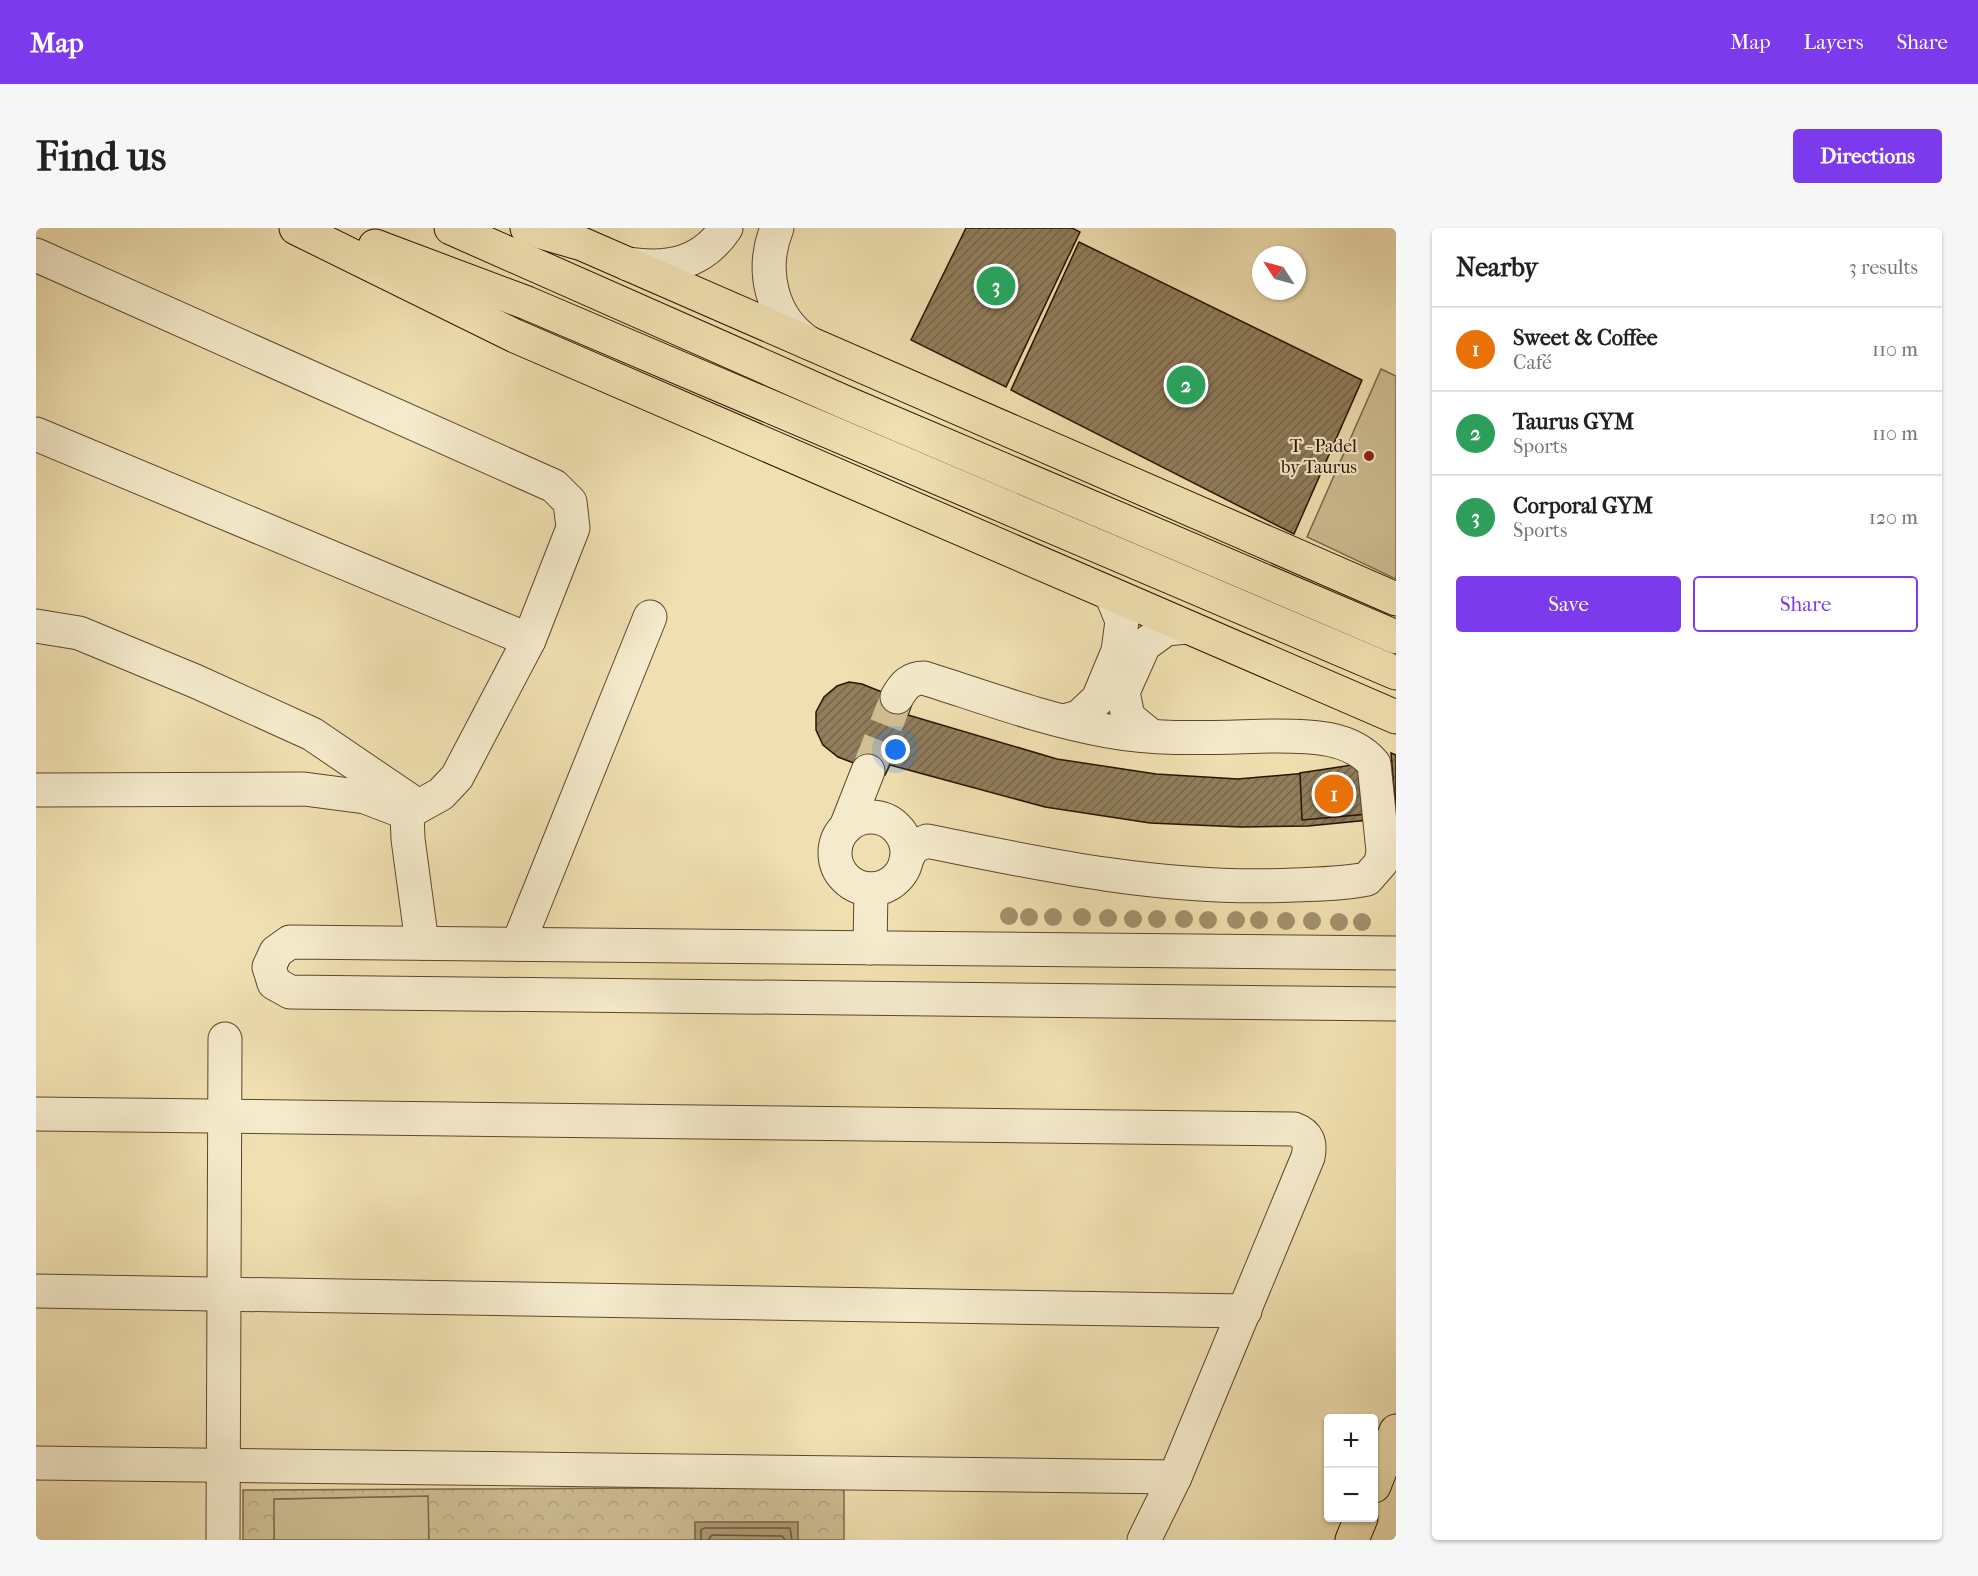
<!DOCTYPE html>
<meta charset="utf-8">
<style>
body{margin:0;font-family:"IM FELL French Canon",serif;background:#f6f6f6;color:#202124}
.controls{position:absolute;right:18px;bottom:18px;display:grid;overflow:hidden;border-radius:6px;box-shadow:0 2px 4px #0004}
.controls button{width:54px;height:54px;display:grid;place-items:center;padding:0;border:0;border-bottom:2px solid #e0e0e0;background:#fff;color:#202124;font:30px sans-serif}
.compass{position:absolute;left:1216px;top:18px;width:54px;height:54px;border-radius:50%;background:#fff;box-shadow:0 2px 4px #0004;rotate:306deg}
.you{position:absolute;left:860px;top:522px;width:21px;height:21px;margin:-15px;border:4px solid #fff;border-radius:50%;background:#1a73e8;box-shadow:0 0 0 9px #1a73e833}
.badge{display:grid;place-items:center;width:39px;height:39px;border-radius:50%;background:#7c3aed;color:#fff;font-size:20px;font-weight:700}
.pin{position:absolute;translate:-50% -50%;border:3px solid #fff;box-shadow:0 2px 6px #0006}
.list{margin:0;padding:0;list-style:none}
h2{display:flex;justify-content:space-between;align-items:center;height:78px;margin:0;padding:0 24px;font-size:26px}
h2 small{font-size:20px;font-weight:400;color:#757577}
.list li{display:grid;grid-template-columns:39px 1fr auto;gap:18px;align-items:center;box-sizing:border-box;height:84px;padding:0 24px;border-top:2px solid #e0e0e0}
.list b{display:block;font-size:22px;white-space:nowrap}
.list p{margin:0;font-size:20px;white-space:nowrap;color:#757577}
.list em{font-size:20px;font-style:normal;color:#757577}
.actions{display:flex;gap:12px;padding:18px 24px}
.actions a{flex:1;padding:14px 0;border:2px solid #7c3aed;border-radius:6px;text-align:center;font-size:21px;color:#7c3aed}
.actions .main{background:#7c3aed;color:#fff}
.map{position:relative;flex:none;width:1360px;height:1312px;overflow:hidden;border-radius:6px}
header{display:flex;align-items:center;gap:36px;box-sizing:border-box;height:84px;padding:0 30px;background:#7c3aed;color:#fff}
header strong{font-size:28px}
nav{display:flex;gap:33px;margin-inline-start:auto;font-size:21px}
.intro{display:flex;align-items:center;justify-content:space-between;box-sizing:border-box;height:144px;padding:0 36px}
h1{margin:0;font-size:42px}
.button{padding:15px 27px;border-radius:6px;background:#7c3aed;color:#fff;font-size:21px;font-weight:700}
main{display:flex;gap:36px;padding:0 36px}
aside{flex:1;background:#fff;border-radius:6px;box-shadow:0 2px 4px #0004}
.map>svg:first-child{display:block}
</style>
<header>
<strong>Map</strong>
<nav><a>Map</a><a>Layers</a><a>Share</a></nav>
</header>
<div class="intro"><h1>Find us</h1><a class="button">Directions</a></div>
<main>
<div class="map">
<svg width="1360" height="1312" viewBox="0 0 1360 1312">
<defs>
<pattern id="park-crowns" width="20" height="18" patternUnits="userSpaceOnUse" patternTransform="scale(1.5)"><rect width="20" height="18" fill="#cebd93"/><path d="M2 6a3 3 0 1 1 6 0M12 15a3 3 0 1 1 6 0" fill="none" stroke="#b1a27d"/></pattern>
<pattern id="building-hatch" width="6" height="6" patternUnits="userSpaceOnUse" patternTransform="scale(1.5)"><rect width="6" height="6" fill="#917e5c"/><path d="M-1 1l2-2M0 6l6-6M5 7l2-2" fill="none" stroke="#77664a"/></pattern>
</defs>
<rect width="100%" height="100%" fill="#f0e0b1"/>
<filter id="stains"><feTurbulence type="fractalNoise" baseFrequency=".00333" numOctaves="4"/><feColorMatrix values="0 0 0 0 .2 0 0 0 0 .09 0 0 0 0 .02 0 0 0 .5 -.17"/></filter>
<radialGradient id="worn" r=".72"><stop offset=".6" stop-color="#630" stop-opacity="0"/><stop offset="1" stop-color="#630" stop-opacity=".3"/></radialGradient>
<g fill="#cebd93" stroke="#7c684a" stroke-width="1.5">
<polygon points="1345,141 1360,148 1360,351 1271,309"/>
<polygon points="393,1268 393,1312 238,1312 237,1271"/>
</g>
<polygon fill="url(#park-crowns)" stroke="#7c684a" stroke-width="1.5" points="808,1259 808,1312 393,1312 392,1268 238,1271 238,1312 207,1312 207,1262"/>
<rect fill="#ad9a75" stroke="#796446" stroke-width="1.5" x="659" y="1294" width="103" height="18"/>
<g fill="none" stroke-linecap="round" stroke-linejoin="round">
<g stroke="#6c563a" stroke-width="1.5">
<polyline points="665,1312 665,1302 668,1300 754,1300 756,1312"/>
<polyline points="672,1312 676,1307 746,1308 749,1312"/>
</g>
</g>
<g fill="url(#building-hatch)" stroke="#2a1300" stroke-width="1.5">
<polygon points="930,0 1036,0 1044,4 970,159 875,112"/>
<polygon points="1043,14 1326,152 1258,306 975,162"/>
<polygon points="813,454 826,456 876,476 872,487 1021,531 1120,546 1202,551 1328,540 1333,592 1272,598 1205,599 1114,595 1009,579 854,537 849,547 802,529 787,517 780,502 780,484 788,469 801,458"/>
<polygon points="1355,525 1360,527 1360,586"/>
<polygon points="1329,535 1332,586 1266,592 1264,545"/>
</g>
<g fill="none" stroke-linecap="round" stroke-linejoin="round">
<polyline stroke="#d2c196" stroke-width="33" stroke-dasharray="33 16" stroke-linecap="butt" points="832,543 861,469"/>
<defs>
<g id="minor">
<path d="M741 0C724 42 735 90 773 115"/>
<polyline points="0,27 518,258 534,274 537,300 493,412 421,549 405,566 371,585 372,611 386,715"/>
<path d="M592 36C632 42 666 36 690 0"/>
<polyline points="0,206 493,412"/>
<polyline points="0,398 43,405 159,453 276,506 382,578"/>
<path d="M861 469C868 457 874 450 888 450 948 469 1009 492 1072 503 1125 513 1182 509 1236 508 1271 508 1314 507 1338 536L1347 623 1345 635 1331 651C1307 656 1282 656 1258 657 1133 663 1012 638 891 613L877 619 870 632"/>
<polyline points="1028,493 1043,489 1062,471 1082,423 1086,393 1075,366"/>
<polyline points="1114,507 1092,489 1087,464 1108,417 1130,401 1150,399"/>
<polyline points="0,562 268,561 329,569 371,585"/>
<circle cx="835" cy="625" r="36"/>
<polyline points="810,599 832,543"/>
<polyline points="482,716 614,389"/>
<polyline points="834,720 835,661"/>
<polyline points="1360,725 254,714 240,724 233,739 238,755 254,764 1360,776"/>
<path d="M0 886 1258 901C1272 906 1275 915 1272 929L1139 1249 1108 1312"/>
<polyline points="0,1063 1209,1083"/>
<polyline points="0,1235 1139,1249"/>
<polyline points="187,1312 189,811"/>
</g>
<g id="major">
<polyline points="260,0 479,108 1360,489"/>
<polyline points="415,0 806,173 1360,409"/>
<polyline points="491,0 546,16 1360,371"/>
<polyline points="339,18 491,75 1360,445"/>
<polyline points="1338,1258 1360,1203"/>
<polyline points="1316,1312 1325,1290"/>
</g>
</defs>
<use href="#minor" stroke="#5c462c" stroke-width="35"/>
<use href="#major" stroke="#2a1300" stroke-width="35"/>
<use href="#minor" stroke="#f5ebcc" stroke-width="33"/>
<use href="#major" stroke="#f0e0b1" stroke-width="33"/>
</g>
<g fill="#a2906c">
<circle cx="973" cy="688" r="9"/>
<circle cx="993" cy="689" r="9"/>
<circle cx="1017" cy="689" r="9"/>
<circle cx="1046" cy="689" r="9"/>
<circle cx="1072" cy="690" r="9"/>
<circle cx="1097" cy="691" r="9"/>
<circle cx="1121" cy="691" r="9"/>
<circle cx="1148" cy="691" r="9"/>
<circle cx="1172" cy="692" r="9"/>
<circle cx="1200" cy="692" r="9"/>
<circle cx="1223" cy="692" r="9"/>
<circle cx="1250" cy="693" r="9"/>
<circle cx="1276" cy="693" r="9"/>
<circle cx="1303" cy="694" r="9"/>
<circle cx="1326" cy="694" r="9"/>
</g>
<circle fill="#8f2418" stroke="#f5ebcc" stroke-width="2" cx="1333" cy="228" r="6"/>
<g text-anchor="middle" stroke-width="4.5" stroke-linejoin="round" paint-order="stroke">
<g font-size="18" fill="#2a1300" stroke="#f5ebcc" text-anchor="end">
<text x="1321" y="224">T - Padel<tspan x="1321" dy="21">by Taurus</tspan></text>
</g>
</g>
<rect width="100%" height="100%" filter="url(#stains)"/>
<rect width="100%" height="100%" fill="url(#worn)"/>
</svg>
<div class="controls">
<button>+</button>
<button>−</button>
</div>
<svg class="compass" viewBox="-18 -18 36 36"><path d="M0-13l5 13h-10z" fill="#e53935"/><path d="M0 13l5-13h-10z" fill="#757577"/></svg>
<div class="you"></div>
<div class="pin badge" style="left:1298px;top:566px;background:#e8710a">1</div>
<div class="pin badge" style="left:1150px;top:157px;background:#2e9e5b">2</div>
<div class="pin badge" style="left:960px;top:58px;background:#2e9e5b">3</div>
</div>
<aside>
<h2>Nearby<small>3 results</small></h2>
<ul class="list">
<li><span class="badge" style="background:#e8710a">1</span><div><b>Sweet &amp; Coffee</b><p>Café</p></div><em>110 m</em></li>
<li><span class="badge" style="background:#2e9e5b">2</span><div><b>Taurus GYM</b><p>Sports</p></div><em>110 m</em></li>
<li><span class="badge" style="background:#2e9e5b">3</span><div><b>Corporal GYM</b><p>Sports</p></div><em>120 m</em></li>
</ul>
<div class="actions"><a class="main">Save</a><a>Share</a></div>
</aside>
</main>
